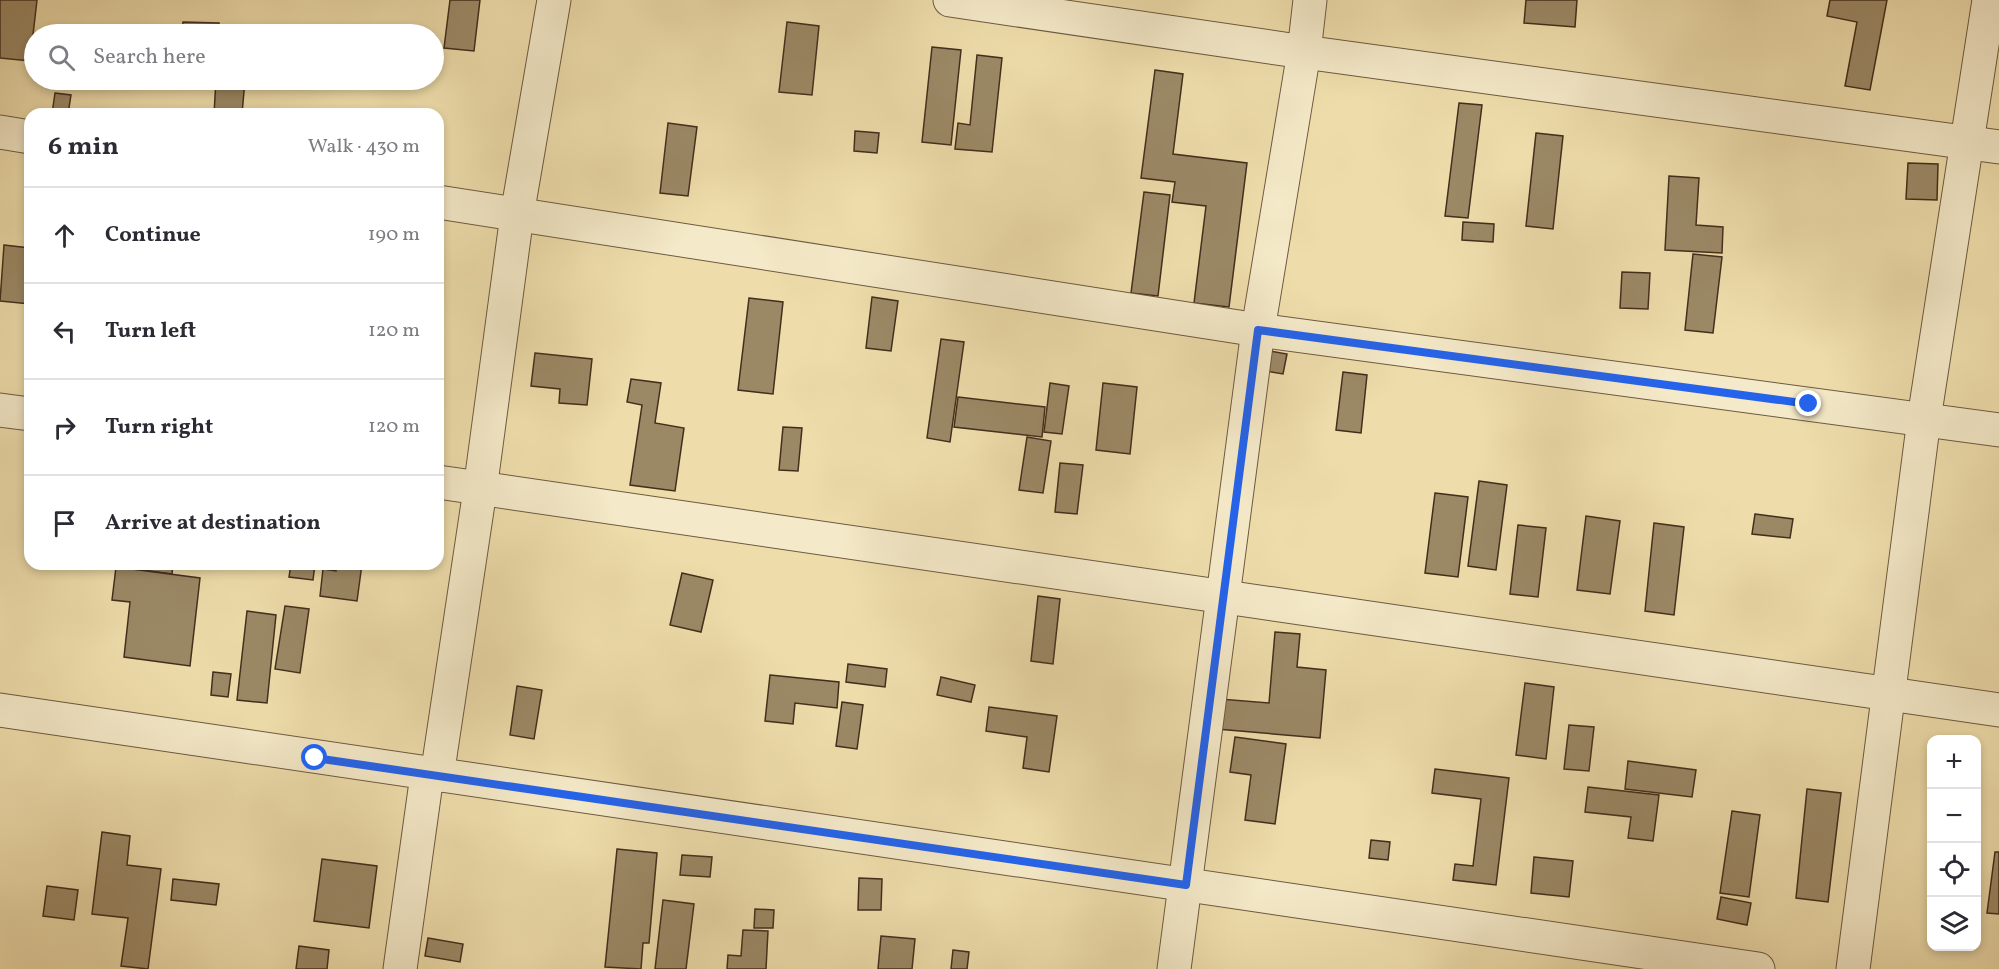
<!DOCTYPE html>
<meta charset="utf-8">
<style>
body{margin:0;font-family:Vollkorn,serif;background:#f7f7f7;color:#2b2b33}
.controls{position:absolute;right:18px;bottom:18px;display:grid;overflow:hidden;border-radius:12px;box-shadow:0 3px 9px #0003}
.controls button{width:54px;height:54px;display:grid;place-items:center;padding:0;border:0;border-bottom:2px solid #e1e1e2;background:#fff;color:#2b2b33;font:30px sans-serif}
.stop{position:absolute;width:18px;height:18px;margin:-14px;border:4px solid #2563eb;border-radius:50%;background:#fff}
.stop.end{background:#2563eb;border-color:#fff;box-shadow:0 2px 6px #0008}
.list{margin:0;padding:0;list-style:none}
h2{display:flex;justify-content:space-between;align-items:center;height:78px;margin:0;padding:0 24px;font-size:26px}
h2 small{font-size:20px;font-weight:400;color:#7c7c81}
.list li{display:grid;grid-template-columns:39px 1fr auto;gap:18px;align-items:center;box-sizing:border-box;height:96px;padding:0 24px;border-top:2px solid #e1e1e2}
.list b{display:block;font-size:22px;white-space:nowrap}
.list em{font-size:20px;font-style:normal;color:#7c7c81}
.icon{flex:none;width:33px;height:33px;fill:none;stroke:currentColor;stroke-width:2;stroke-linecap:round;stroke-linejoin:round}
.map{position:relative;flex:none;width:1999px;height:969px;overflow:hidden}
.search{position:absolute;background:#fff;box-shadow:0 3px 9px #0003;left:24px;top:24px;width:420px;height:66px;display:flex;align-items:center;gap:15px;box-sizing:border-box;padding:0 21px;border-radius:33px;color:#7c7c81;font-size:22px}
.panel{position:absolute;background:#fff;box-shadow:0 3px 9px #0003;left:24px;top:108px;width:420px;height:462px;border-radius:18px}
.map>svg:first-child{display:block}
</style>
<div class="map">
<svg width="1999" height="969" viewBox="0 0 1999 969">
<rect width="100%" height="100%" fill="#eeddab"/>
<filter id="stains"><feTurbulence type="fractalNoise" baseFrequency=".00333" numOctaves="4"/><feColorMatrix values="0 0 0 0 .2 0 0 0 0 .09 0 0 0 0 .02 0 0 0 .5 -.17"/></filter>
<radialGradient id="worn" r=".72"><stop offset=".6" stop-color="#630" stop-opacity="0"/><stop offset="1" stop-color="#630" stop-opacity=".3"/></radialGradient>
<g fill="#9b8966" stroke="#422e1c" stroke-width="1.5">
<polygon points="0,0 37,0 30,61 0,58"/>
<polygon points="450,0 480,0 474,51 444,48"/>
<polygon points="1526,0 1577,0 1575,27 1524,23"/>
<polygon points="1830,0 1887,0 1870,90 1845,86 1857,22 1827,16"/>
<polygon points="183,22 219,23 218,34 182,34"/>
<polygon points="787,22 819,26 812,95 779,92"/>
<polygon points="932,47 961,50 951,145 922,142"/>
<polygon points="977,55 1002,58 992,152 955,149 958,123 970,125"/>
<polygon points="1155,70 1183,74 1173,154 1247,163 1229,307 1194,303 1206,206 1172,202 1175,182 1141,178"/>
<polygon points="216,80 245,80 242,114 214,114"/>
<polygon points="55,93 71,95 68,114 52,114"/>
<polygon points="1459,103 1482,105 1468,218 1445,216"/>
<polygon points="668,123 697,127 688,196 660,193"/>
<polygon points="855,131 879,133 877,153 854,151"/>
<polygon points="1536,133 1563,136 1553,229 1526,226"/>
<polygon points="1908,163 1938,164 1937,200 1906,199"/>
<polygon points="1669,176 1699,178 1696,225 1723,227 1722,253 1665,250"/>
<polygon points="1144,192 1170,195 1158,296 1131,293"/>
<polygon points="1463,222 1494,224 1493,242 1462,240"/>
<polygon points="4,245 30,248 30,304 0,301"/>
<polygon points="1693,254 1722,257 1713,333 1685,330"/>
<polygon points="1622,272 1650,273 1648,309 1620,308"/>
<polygon points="872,297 898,301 891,351 866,348"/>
<polygon points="749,298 783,302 773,394 738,390"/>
<polygon points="941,339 964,342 950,442 927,438"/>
<polygon points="1270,351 1287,354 1283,374 1266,371"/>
<polygon points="535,353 592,359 587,405 559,403 560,389 531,386"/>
<polygon points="1343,372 1367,375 1361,433 1336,430"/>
<polygon points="631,379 661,383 655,423 684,428 675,491 630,485 642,405 627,402"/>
<polygon points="1050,383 1069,386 1062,434 1044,432"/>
<polygon points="1103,383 1137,387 1130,454 1096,450"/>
<polygon points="958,397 1045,407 1042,437 954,427"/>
<polygon points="783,427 802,428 798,471 779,470"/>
<polygon points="1027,437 1051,441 1043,493 1019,490"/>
<polygon points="1060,463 1083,465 1077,514 1055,512"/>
<polygon points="1479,481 1507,485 1496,570 1468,566"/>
<polygon points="1435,493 1468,497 1458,577 1425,573"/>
<polygon points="1755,514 1793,519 1790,538 1752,534"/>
<polygon points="1586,516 1620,521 1610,594 1577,590"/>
<polygon points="1654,523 1684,527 1674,615 1645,611"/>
<polygon points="1518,525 1546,528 1538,597 1510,594"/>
<polygon points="136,564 173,564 172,574 135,569"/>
<polygon points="291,564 315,564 313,580 289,577"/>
<polygon points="337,564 362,564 357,601 320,596 323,569 336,571"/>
<polygon points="116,567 200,578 190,666 124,657 130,602 112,600"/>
<polygon points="682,573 713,580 701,632 670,625"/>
<polygon points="1038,596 1060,599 1053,664 1031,661"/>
<polygon points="285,606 309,609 300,673 275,669"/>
<polygon points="247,611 276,615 267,703 237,700"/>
<polygon points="1275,632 1300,634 1297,667 1326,670 1320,738 1217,729 1220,699 1269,703"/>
<polygon points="848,664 887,669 885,687 846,682"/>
<polygon points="213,672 231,674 228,697 211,695"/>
<polygon points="770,675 839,682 837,708 795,703 793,724 765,721"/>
<polygon points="941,677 975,685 971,702 937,695"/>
<polygon points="1525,683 1554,687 1546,759 1516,755"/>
<polygon points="517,686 542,690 534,739 510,735"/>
<polygon points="842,702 863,705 857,749 836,746"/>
<polygon points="989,707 1057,716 1049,772 1023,768 1027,737 986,731"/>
<polygon points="1569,725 1594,727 1589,771 1564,769"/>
<polygon points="1235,737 1286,744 1275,824 1245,820 1251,775 1230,772"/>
<polygon points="1628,761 1696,770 1692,797 1625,789"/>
<polygon points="1435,769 1509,778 1496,885 1453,880 1455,864 1473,866 1481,799 1432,793"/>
<polygon points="1588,787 1659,795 1653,841 1628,838 1631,817 1585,812"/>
<polygon points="1807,789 1841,793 1828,902 1796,898"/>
<polygon points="1732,811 1760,815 1749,897 1720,893"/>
<polygon points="102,832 130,836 127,865 161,869 148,969 121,966 128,918 92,914"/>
<polygon points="1371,840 1390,842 1388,860 1369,858"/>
<polygon points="617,849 657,853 649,943 643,943 641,969 605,967"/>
<polygon points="1995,852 1999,852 1999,914 1987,913"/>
<polygon points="682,855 712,857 710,877 680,875"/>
<polygon points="1534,857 1573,861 1569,897 1531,893"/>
<polygon points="322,859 377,866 369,928 314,921"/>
<polygon points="859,878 882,879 881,910 858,910"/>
<polygon points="173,879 219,884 216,905 171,900"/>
<polygon points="47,886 78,890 74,920 43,916"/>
<polygon points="1721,897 1751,903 1747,925 1717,919"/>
<polygon points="663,900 694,904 686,969 655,969"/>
<polygon points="755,909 774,910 773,928 754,928"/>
<polygon points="743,930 768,931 766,969 727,969 728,955 741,956"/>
<polygon points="881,936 915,939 912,969 878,969"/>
<polygon points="428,938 463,944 460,962 425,956"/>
<polygon points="299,946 329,950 327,969 296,969"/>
<polygon points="953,950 969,952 967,969 951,969"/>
</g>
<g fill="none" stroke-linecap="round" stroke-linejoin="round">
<defs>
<g id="minor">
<polyline points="950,0 1304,52 1999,147"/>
<polyline points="0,132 30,137"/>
<polyline points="438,202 1258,330 1999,430"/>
<polyline points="0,410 30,414"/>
<polyline points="438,482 1999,710"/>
<polyline points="0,710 1758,969"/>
<polyline points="437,776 480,490 517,215 554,0"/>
<polyline points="400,969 427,775"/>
<polyline points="1174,969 1258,330 1304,52 1310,0"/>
<polyline points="1853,969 1924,419 1989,0"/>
</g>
</defs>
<use href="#minor" stroke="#6d5a40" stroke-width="35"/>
<use href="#minor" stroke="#f4e9c8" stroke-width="33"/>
</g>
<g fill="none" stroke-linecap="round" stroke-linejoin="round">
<polyline stroke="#2563eb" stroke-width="8" points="315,758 1186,885 1258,330 1809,404"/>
</g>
<rect width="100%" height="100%" filter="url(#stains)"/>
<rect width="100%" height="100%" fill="url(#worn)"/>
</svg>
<div class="controls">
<button>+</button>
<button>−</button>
<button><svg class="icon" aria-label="locate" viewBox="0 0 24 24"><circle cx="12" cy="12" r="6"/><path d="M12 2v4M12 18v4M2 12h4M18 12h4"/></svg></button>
<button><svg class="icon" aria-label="layers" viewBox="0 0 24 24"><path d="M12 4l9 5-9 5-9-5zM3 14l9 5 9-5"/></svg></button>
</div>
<div class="stop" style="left:315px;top:758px"></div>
<div class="stop end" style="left:1809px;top:404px"></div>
<div class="search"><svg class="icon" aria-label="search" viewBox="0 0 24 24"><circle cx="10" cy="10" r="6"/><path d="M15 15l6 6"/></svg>Search here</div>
<section class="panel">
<h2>6 min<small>Walk · 430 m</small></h2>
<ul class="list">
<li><svg class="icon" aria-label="ahead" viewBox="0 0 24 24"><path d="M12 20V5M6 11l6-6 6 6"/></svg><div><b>Continue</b></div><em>190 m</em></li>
<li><svg class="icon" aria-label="left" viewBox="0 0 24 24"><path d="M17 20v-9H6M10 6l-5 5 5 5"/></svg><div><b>Turn left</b></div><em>120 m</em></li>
<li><svg class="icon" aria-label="right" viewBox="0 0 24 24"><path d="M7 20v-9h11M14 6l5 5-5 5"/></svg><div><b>Turn right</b></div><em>120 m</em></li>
<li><svg class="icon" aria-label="arrive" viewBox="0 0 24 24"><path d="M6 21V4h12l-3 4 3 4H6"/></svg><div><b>Arrive at destination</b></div></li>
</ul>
</section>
</div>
